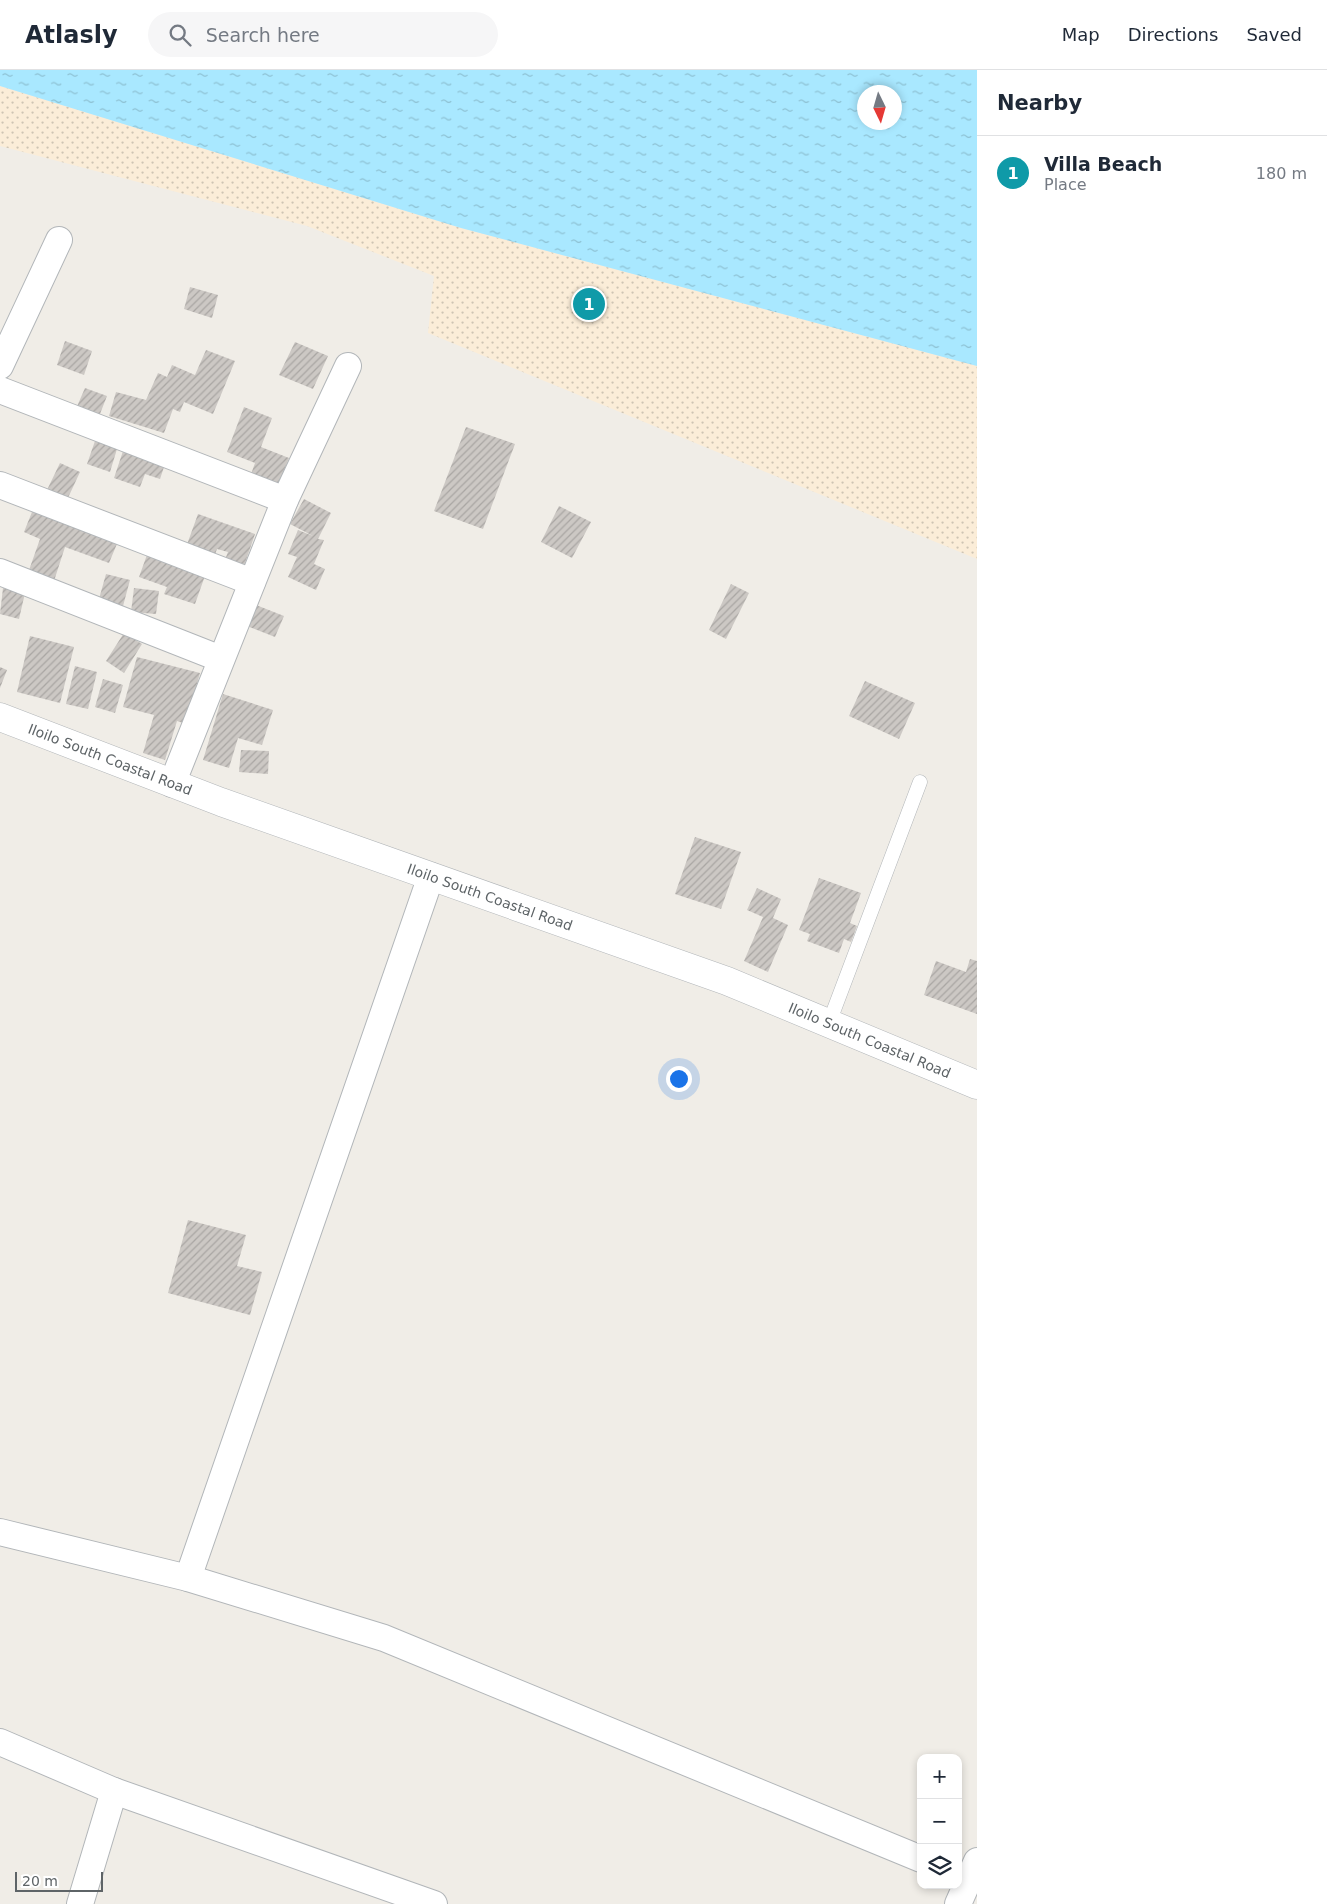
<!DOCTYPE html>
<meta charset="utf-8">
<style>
body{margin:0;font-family:"DejaVu Sans",sans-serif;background:#f6f6f7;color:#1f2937}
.controls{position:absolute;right:15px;bottom:15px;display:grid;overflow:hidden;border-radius:10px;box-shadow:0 2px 8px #0003}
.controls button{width:45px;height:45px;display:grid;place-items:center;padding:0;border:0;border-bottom:1px solid #e0e1e3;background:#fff;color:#1f2937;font:25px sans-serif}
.compass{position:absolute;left:857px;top:15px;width:45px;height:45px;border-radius:50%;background:#fff;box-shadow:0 2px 8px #0003;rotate:175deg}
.scale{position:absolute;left:15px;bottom:12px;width:88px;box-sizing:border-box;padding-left:5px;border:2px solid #5e6467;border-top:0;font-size:14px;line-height:18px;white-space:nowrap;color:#5e6467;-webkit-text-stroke:4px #fff;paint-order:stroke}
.you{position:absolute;left:678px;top:1008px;width:18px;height:18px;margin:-12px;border:4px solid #fff;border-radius:50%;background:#1a73e8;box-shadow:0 0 0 8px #1a73e833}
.badge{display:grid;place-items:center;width:32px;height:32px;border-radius:50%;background:#0b8043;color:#fff;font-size:16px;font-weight:700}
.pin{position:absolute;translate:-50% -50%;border:2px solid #fff;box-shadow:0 1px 5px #0006}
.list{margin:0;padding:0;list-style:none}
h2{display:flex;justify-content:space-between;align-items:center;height:65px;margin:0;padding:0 20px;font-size:21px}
h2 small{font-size:16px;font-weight:400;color:#747a83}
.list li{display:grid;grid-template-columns:32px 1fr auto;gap:15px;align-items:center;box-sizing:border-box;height:75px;padding:0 20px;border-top:1px solid #e0e1e3}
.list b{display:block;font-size:19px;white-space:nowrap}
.list p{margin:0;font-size:16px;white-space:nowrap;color:#747a83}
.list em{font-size:16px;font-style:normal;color:#747a83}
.icon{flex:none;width:28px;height:28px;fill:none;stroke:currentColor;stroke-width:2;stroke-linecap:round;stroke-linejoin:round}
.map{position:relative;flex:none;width:977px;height:1834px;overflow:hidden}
header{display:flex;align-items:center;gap:30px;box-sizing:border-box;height:70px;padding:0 25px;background:#fff;border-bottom:1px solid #e0e1e3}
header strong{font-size:24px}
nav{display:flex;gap:28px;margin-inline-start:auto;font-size:18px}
.search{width:350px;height:45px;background:#f6f6f7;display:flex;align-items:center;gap:12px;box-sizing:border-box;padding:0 18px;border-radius:28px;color:#747a83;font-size:19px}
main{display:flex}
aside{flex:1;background:#fff}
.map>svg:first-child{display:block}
</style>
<header>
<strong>Atlasly</strong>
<div class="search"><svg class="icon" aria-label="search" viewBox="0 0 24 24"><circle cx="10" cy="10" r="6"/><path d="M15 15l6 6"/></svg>Search here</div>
<nav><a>Map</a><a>Directions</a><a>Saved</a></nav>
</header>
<main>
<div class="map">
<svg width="977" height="1834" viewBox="0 0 977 1834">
<defs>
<pattern id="sand-dots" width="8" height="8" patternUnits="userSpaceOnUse" patternTransform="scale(1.25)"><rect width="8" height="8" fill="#fbedd8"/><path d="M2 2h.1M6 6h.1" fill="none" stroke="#cec4b3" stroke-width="1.8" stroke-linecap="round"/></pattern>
<pattern id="water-ripples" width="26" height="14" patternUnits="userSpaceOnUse" patternTransform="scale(1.25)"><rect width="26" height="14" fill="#a9e8ff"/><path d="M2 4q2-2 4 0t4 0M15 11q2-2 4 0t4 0" fill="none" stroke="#8dc0d2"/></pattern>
<pattern id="building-hatch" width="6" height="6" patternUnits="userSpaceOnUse" patternTransform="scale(1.25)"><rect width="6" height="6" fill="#ccc8c4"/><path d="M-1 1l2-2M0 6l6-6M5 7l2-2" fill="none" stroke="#a9a6a3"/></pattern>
</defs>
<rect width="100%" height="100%" fill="#f0ede7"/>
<polygon fill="url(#sand-dots)" points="0,16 461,158 977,296 977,489 428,263 434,206 307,156 0,76"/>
<path fill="url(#water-ripples)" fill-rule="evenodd" d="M0 0H977V296L461 158 0 16ZM864 22H894V52H864Z"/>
<g fill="url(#building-hatch)">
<polygon points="190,217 218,225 212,248 184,239"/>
<polygon points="65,271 92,281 84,305 57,295"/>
<polygon points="295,272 328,286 313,319 279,305"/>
<polygon points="206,280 235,291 213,344 184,332 180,342 173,339 164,363 109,346 116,322 146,330 158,303 167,307 172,295 195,305"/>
<polygon points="85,318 107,326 98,349 75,341"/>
<polygon points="244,337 272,348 261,377 289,388 277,418 250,407 255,393 227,382"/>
<polygon points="466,357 515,374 483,459 434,441"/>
<polygon points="95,371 117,379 110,402 87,394"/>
<polygon points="124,378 166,391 160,409 145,404 140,417 114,408"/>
<polygon points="60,393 80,402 67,430 47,420"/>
<polygon points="304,429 331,443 318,469 324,470 314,494 325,499 316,520 288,507 297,487 288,484 298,460 313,466 290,454"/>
<polygon points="559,436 591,452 572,488 541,472"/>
<polygon points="34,437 119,469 109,493 65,477 54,511 28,503 40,469 24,462"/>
<polygon points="198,444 255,464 243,499 224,492 228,482 217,479 213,490 185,480"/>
<polygon points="148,482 206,503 195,534 164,524 167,517 139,507"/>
<polygon points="106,504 130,510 123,536 99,529"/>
<polygon points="731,514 749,523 726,569 709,560"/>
<polygon points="3,518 25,523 19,549 0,544"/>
<polygon points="134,518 159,521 156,544 131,542"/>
<polygon points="256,535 284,546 275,567 247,556"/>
<polygon points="124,563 142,574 124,603 106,591"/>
<polygon points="30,566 74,577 60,633 17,622"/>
<polygon points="137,587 200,603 186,654 177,651 165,690 143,683 154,645 123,637"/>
<polygon points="75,596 97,602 88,639 66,634"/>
<polygon points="0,597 7,600 0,618"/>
<polygon points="103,609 123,615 115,643 95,637"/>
<polygon points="865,611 915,633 899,669 849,646"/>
<polygon points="223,624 273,640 262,675 238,668 229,698 203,690"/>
<polygon points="241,680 269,681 268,704 239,702"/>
<polygon points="695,767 741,782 721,839 675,824"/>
<polygon points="819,808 861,823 850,853 857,856 851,872 844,869 839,883 807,871 810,864 799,860"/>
<polygon points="757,818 781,829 773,848 788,855 768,902 744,891 763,847 747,840"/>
<polygon points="970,889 977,891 977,944 924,925 936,891 966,902"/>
<polygon points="188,1150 246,1165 237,1196 262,1202 250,1245 168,1223"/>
</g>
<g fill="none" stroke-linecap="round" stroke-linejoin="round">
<defs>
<polyline id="service" points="829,953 920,712"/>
<g id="minor">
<polyline points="0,296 59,170"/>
<polyline points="0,320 285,430"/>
<polyline points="0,415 252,512"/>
<polyline points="0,502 221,589"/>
<polyline points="172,714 285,430 348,296"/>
<polyline points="0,1462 188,1508 384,1568 921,1789"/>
<polyline points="188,1508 431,806"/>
<polyline points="0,1672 114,1721 434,1834"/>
<polyline points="80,1834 114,1721"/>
<polyline points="958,1834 977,1791"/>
</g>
<g id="tertiary">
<path id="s1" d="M0 647 221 732 727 911 977 1015"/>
</g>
</defs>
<use href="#service" stroke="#b2b6b9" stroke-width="15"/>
<use href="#minor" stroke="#b2b6b9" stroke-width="28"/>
<use href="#tertiary" stroke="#b2b6b9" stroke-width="29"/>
<use href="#service" stroke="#fff" stroke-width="14"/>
<use href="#minor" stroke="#fff" stroke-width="26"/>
<use href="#tertiary" stroke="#fff" stroke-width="28"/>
</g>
<g text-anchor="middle" stroke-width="5" stroke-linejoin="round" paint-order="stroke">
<g font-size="14" fill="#5e6467" stroke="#fff">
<text dy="5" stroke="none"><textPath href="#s1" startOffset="118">Iloilo South Coastal Road</textPath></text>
<text dy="5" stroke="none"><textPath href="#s1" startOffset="522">Iloilo South Coastal Road</textPath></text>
<text dy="5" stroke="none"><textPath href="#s1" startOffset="928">Iloilo South Coastal Road</textPath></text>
</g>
</g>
</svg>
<div class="controls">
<button>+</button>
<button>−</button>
<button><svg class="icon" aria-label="layers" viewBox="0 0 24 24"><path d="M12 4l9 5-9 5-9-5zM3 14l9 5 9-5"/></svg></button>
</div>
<svg class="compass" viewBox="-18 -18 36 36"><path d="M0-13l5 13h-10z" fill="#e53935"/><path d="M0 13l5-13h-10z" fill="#747a83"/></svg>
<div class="scale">20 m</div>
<div class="you"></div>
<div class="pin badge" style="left:589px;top:234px;background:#0f9aa8">1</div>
</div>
<aside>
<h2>Nearby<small></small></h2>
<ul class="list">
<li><span class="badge" style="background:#0f9aa8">1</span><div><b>Villa Beach</b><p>Place</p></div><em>180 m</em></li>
</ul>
</aside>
</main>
